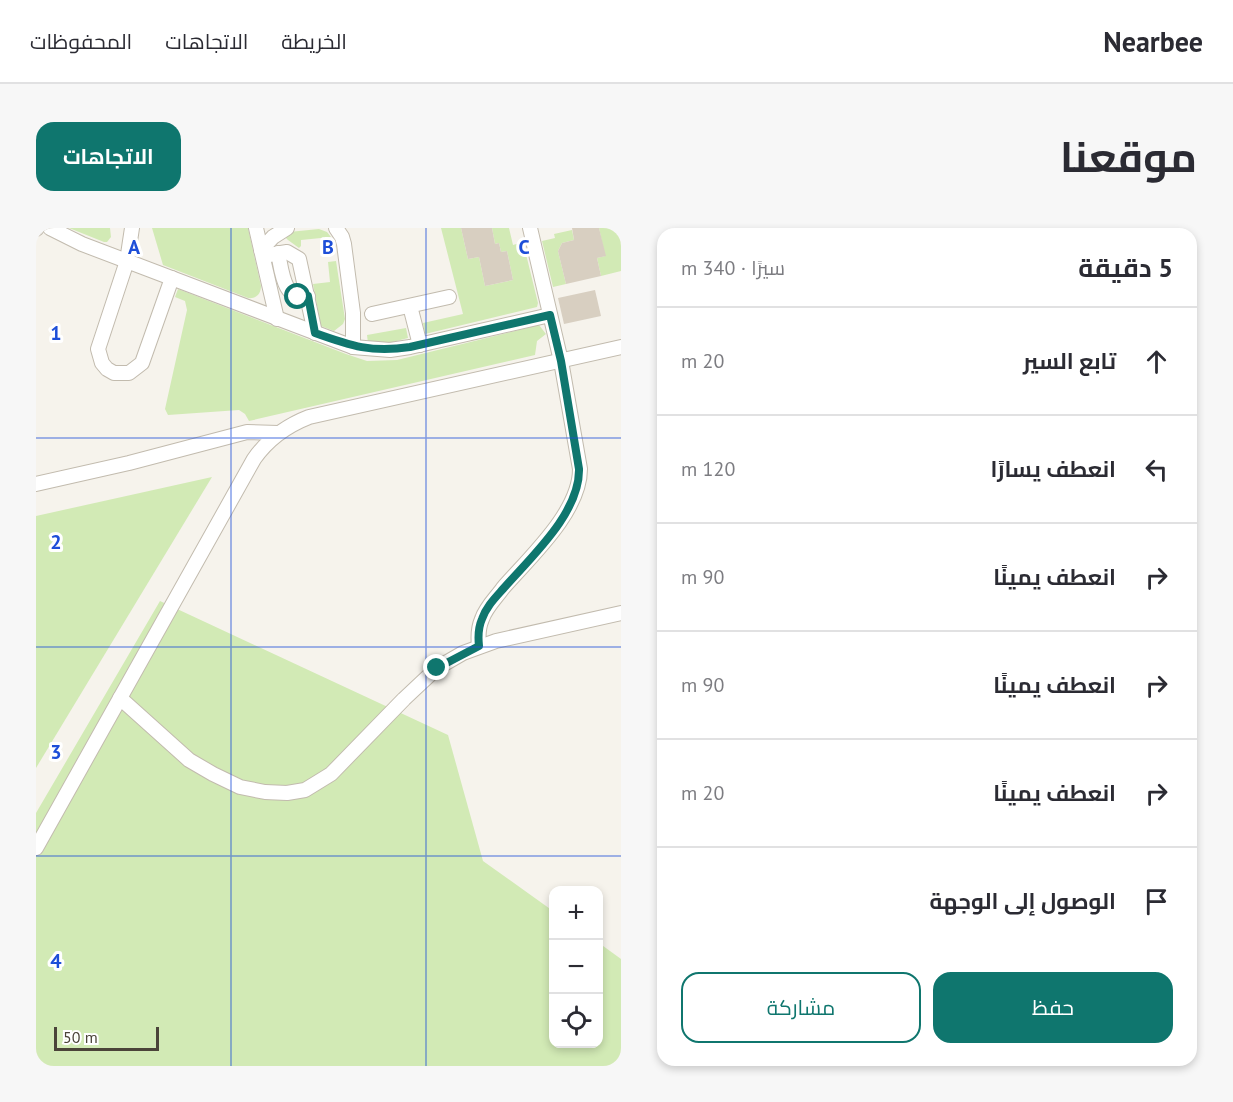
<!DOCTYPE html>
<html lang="ar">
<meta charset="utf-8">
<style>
body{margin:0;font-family:"PT Sans",Cairo,sans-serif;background:#f7f7f7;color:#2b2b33;direction:rtl}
.controls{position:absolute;right:18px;bottom:18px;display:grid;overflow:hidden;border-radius:12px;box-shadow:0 3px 9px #0003}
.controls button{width:54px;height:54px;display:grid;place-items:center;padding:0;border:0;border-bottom:2px solid #e1e1e2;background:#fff;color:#2b2b33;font:30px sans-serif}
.scale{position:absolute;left:18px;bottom:15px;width:105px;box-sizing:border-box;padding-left:6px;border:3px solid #4b4439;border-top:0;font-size:16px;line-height:21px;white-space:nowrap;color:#4b4439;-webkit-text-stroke:4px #fff;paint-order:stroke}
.stop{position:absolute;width:18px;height:18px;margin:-14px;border:4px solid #0f766e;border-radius:50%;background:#fff}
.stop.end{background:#0f766e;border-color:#fff;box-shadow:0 2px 6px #0008}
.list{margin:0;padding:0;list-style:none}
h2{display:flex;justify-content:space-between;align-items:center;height:78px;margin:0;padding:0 24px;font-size:26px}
h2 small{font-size:20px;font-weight:400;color:#7c7c81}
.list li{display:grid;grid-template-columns:39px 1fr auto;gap:18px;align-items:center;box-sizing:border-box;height:108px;padding:0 24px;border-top:2px solid #e1e1e2}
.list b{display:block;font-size:22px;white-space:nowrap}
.list em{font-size:20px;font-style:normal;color:#7c7c81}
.actions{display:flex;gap:12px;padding:18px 24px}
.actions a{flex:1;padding:14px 0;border:2px solid #0f766e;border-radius:18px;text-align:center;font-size:21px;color:#0f766e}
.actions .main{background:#0f766e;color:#fff}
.icon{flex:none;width:33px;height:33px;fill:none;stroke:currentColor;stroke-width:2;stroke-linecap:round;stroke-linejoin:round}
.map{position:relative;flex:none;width:585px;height:838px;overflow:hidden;direction:ltr;border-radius:18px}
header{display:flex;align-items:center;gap:36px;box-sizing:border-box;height:84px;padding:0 30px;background:#fff;border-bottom:2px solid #e1e1e2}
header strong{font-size:28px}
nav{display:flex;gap:33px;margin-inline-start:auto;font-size:21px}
.intro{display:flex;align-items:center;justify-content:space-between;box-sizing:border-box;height:144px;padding:0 36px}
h1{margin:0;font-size:42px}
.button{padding:15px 27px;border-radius:18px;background:#0f766e;color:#fff;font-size:21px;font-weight:700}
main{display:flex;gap:36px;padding:0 36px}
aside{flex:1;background:#fff;border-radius:18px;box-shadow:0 3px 9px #0003}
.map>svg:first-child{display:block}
</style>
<header>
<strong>Nearbee</strong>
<nav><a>الخريطة</a><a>الاتجاهات</a><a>المحفوظات</a></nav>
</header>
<div class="intro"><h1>موقعنا</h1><a class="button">الاتجاهات</a></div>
<main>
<aside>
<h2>5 دقيقة<small>سيرًا · 340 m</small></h2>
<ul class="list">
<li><svg class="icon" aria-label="ahead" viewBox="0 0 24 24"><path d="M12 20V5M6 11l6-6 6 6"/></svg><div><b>تابع السير</b></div><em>20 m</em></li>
<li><svg class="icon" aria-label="left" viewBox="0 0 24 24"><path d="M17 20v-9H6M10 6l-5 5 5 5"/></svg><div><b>انعطف يسارًا</b></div><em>120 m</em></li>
<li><svg class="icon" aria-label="right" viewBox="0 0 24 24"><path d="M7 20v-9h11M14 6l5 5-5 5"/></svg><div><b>انعطف يمينًا</b></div><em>90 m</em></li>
<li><svg class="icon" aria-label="right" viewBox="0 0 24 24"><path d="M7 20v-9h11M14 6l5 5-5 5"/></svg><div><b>انعطف يمينًا</b></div><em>90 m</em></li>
<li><svg class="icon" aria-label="right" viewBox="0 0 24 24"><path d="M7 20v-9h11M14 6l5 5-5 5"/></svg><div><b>انعطف يمينًا</b></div><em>20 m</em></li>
<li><svg class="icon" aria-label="arrive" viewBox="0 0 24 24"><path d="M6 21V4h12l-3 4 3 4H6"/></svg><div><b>الوصول إلى الوجهة</b></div></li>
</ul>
<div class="actions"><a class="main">حفظ</a><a>مشاركة</a></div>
</aside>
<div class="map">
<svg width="585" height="838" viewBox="0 0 585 838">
<rect width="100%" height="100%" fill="#f6f3ec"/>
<g fill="#d2eab5">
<polygon points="33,0 74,0 75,9 71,14 68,14"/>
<path d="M116 0H212L225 58C225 66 220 71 212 70L127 37Z"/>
<polygon points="405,0 425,0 432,31 443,29 449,58 477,52 471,23 465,24 463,15 459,16 456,0 473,0 477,17 487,14 502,75 501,79 389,106 387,95 427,86"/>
<polygon points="563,0 585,0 585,43 565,48 561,30 569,28"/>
<polygon points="283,1 291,4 295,9 265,12 265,18 263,20 252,12 249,9 253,4"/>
<polygon points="536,2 538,12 526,15 522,23 530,56 517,59 506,13 519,10 518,6"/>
<polygon points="300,33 309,91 307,96 298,103 285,98 277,56 294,54 292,34"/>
<polygon points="142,61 310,126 331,133 361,132 503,97 510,106 501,113 499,127 213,193 209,186 203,182 132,187 129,181 151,82 149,73 139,69"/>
<polygon points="370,100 372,110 353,115 332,115 331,107"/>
<polygon points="176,249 0,540 0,288"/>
<polygon points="124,373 412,507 447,633 517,683 518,816 562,816 563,715 585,731 585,838 0,838 0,585"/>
</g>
<g fill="#d8cfc1">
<polygon points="425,0 456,0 459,16 463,15 465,24 471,23 477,52 449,58 443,29 432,31"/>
<polygon points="536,0 563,0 570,28 561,30 565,48 530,56 522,23 526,15 538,12"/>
<polygon points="559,62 565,88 528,96 522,70"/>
</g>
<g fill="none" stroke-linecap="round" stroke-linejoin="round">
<defs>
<g id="minor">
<polyline points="14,0 46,16 317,119 354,122 374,119 514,87"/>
<polyline points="96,0 91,33 62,121 66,135 71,141 78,145 93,145 106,135 136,50"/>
<polyline points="220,0 241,91"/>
<polyline points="300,0 306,9 308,16 317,85 317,119"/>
<polyline points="0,1 1,0"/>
<polyline points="225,22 237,9 251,0"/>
<path d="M242 25C246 43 247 73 272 68"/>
<polyline points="227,28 251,24 263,31 279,105"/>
<polyline points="374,78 384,117"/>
<polyline points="336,86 413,69"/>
<polyline points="0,256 93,235 211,204 242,205"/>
<path d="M443 418C442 409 442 400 446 391 450 379 460 370 467 360 494 329 544 284 544 241L525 133 494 0"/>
<polyline points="84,470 153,532 177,546 204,559 229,564 251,565 269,562 295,546 368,471 401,440 427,425 460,413 585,385"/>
<path d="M0 620 218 231C232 211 250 198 273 189L585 119"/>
</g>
</defs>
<use href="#minor" stroke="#c2bbae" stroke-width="16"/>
<use href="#minor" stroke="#fff" stroke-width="14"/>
</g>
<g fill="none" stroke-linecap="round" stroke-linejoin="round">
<path stroke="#0f766e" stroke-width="8" d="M262 69 272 68 279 105C315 118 336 125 374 119L514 87 525 133 543 241C544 285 495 329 467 361 459 370 450 379 446 391 442 400 442 409 443 418L401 440"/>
</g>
<path fill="none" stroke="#1d4ed8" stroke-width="1.5" stroke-opacity="0.55" d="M195 0V838M390 0V838M0 210H585M0 419H585M0 628H585"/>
<g font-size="20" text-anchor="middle" font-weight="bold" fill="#1d4ed8" stroke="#fff" stroke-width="6" stroke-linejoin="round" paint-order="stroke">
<text x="98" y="26">A</text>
<text x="292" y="26">B</text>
<text x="488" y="26">C</text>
<text x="20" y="112">1</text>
<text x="20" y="321">2</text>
<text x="20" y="531">3</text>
<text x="20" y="740">4</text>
</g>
</svg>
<div class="controls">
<button>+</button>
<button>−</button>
<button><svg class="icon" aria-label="locate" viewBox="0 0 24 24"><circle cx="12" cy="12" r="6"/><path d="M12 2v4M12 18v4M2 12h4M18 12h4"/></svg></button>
</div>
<div class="scale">50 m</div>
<div class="stop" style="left:262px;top:69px"></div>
<div class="stop end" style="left:401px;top:440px"></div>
</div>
</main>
